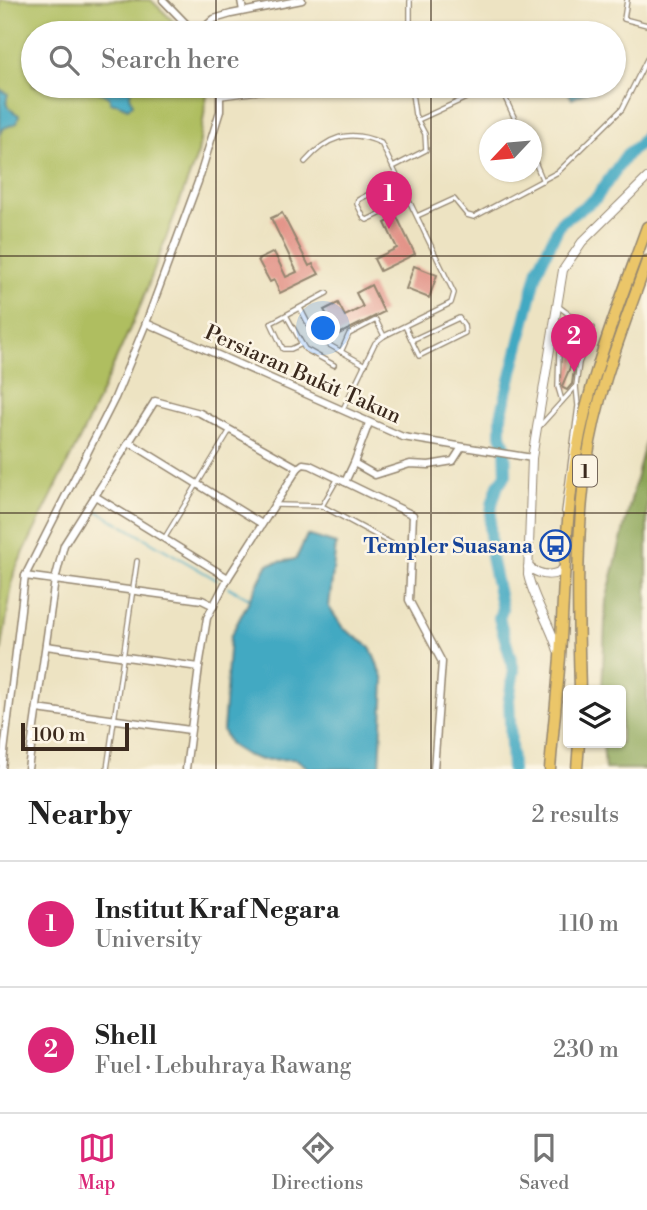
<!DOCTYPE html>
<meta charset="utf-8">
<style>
body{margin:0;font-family:"Libre Bodoni",serif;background:#f2f2f2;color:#222}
.controls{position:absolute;right:21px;bottom:21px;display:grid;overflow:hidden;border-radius:7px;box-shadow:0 2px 5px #0004}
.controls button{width:63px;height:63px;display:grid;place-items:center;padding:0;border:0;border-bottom:2px solid #e0e0e0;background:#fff;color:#222;font:35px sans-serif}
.compass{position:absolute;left:479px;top:119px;width:63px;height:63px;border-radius:50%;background:#fff;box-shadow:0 2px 5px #0004;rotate:244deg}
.scale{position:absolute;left:21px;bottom:18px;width:108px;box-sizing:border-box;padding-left:7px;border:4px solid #3b2a1e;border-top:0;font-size:19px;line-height:24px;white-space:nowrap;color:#3b2a1e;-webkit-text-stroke:5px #fcf5e5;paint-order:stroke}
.you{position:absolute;left:324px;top:329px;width:24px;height:24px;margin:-18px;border:5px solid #fff;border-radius:50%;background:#1a73e8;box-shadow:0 0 0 10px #1a73e833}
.badge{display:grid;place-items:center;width:46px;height:46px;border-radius:50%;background:#db2777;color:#fff;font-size:23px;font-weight:700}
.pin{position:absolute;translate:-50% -58px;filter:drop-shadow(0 2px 4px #0008)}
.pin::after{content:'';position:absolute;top:37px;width:24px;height:21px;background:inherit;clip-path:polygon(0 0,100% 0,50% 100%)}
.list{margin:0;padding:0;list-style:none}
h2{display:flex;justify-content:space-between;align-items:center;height:91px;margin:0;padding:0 28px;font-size:30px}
h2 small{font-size:23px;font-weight:400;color:#767676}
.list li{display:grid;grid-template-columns:46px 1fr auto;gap:21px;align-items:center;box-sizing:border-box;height:126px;padding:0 28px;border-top:2px solid #e0e0e0}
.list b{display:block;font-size:26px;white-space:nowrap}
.list p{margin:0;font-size:23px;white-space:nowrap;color:#767676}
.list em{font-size:23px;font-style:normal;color:#767676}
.icon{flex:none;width:38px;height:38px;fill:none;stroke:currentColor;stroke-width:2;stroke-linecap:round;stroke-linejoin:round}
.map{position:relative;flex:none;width:647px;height:769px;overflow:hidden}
.search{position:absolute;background:#fff;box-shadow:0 2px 5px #0004;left:21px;right:21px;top:21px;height:77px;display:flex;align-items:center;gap:18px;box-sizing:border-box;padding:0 24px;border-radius:38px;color:#767676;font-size:26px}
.sheet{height:343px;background:#fff}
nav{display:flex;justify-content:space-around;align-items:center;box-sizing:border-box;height:98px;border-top:2px solid #e0e0e0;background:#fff;font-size:19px;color:#767676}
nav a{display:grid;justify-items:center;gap:4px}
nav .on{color:#db2777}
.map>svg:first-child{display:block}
</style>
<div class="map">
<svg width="647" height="769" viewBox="0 0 647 769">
<rect width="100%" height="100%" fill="#fcf5e5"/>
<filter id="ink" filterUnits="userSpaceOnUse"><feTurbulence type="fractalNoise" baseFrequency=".0143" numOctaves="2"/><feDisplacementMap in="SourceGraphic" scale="14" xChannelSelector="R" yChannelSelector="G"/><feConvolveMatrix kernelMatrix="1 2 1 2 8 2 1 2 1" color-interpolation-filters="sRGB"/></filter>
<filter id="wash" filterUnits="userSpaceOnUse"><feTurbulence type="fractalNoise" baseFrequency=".00686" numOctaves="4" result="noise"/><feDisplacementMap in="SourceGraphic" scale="28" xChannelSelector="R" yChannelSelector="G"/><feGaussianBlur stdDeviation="1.57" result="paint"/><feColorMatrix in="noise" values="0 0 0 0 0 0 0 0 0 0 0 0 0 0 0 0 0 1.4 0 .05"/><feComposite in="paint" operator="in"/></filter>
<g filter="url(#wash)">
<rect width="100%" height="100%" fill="#ede3c2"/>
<polygon fill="#afbe60" stroke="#75743f" stroke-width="2" points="0,0 151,0 173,21 181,33 33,33 33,86 204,86 207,95 198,153 142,302 85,428 14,572 0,659"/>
<polygon fill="#8ba556" stroke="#63683a" stroke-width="2" points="647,435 647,769 605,769 603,743 621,743 621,690 602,690 606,601"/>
<g fill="#42a9c2" stroke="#3e6a70" stroke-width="2">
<polygon points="100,86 129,86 131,87 130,96 133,104 128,108 116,103 111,103 109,97 98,91"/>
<polygon points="565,86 591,86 592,89 572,99"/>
<path d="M0 89 8 94C4 107 8 108 19 115L17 123 4 128 0 134Z"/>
<polygon points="307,535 336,544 329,607 343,628 370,647 384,680 380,769 310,769 296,759 261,760 246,755 230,745 223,731 230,637 268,564 296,559"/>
</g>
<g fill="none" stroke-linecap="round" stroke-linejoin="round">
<g stroke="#42a9c2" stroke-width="2">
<polyline points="96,510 217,580"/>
<polyline points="228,587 248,598"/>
</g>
<polyline stroke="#42a9c2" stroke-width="12" points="512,769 509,699 514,670 499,618 502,609 491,557 490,525 492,504 498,485 506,475 505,446 501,435 501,416 538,269 561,222 588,204 596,198 627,154 639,145 647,134"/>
</g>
<g id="blocks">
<g fill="#e39489">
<polygon points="282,213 309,266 313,264 319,274 280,293 274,280 270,282 258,260 274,252 286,277 297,272 271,218"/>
<polygon points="397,217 415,254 380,271 374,259 397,248 385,223"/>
<polygon points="414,266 437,275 429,298 406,289"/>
<polygon points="371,285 384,312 337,335 332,326 328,328 323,318 327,315 324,310 338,303 345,316 363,307 356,293"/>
<polygon points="573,328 586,334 575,362 572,384 567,390 563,388 562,386 575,356 570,354 571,352 566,350"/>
</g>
</g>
</g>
<g filter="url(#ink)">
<use href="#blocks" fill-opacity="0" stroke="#948670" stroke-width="2"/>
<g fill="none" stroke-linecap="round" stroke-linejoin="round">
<defs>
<g id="service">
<polyline points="627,0 624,19 647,25"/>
<polyline points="410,33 410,0"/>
<polyline points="497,86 502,91 520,130"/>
<polyline points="221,97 302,86"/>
<polyline points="418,120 490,87 495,86"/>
<polyline points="532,155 543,181"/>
<path d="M305 162C327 137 349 128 381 143L454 293 451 303 384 336 375 343 343 409"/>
<polyline points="393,167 426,150 425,134 415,115 411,86"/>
<polyline points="399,178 358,200 357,204 364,218 367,220 409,200"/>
<polyline points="417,216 454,199 467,215 474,217 558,172 622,109 647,59"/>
<polyline points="558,306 571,316 593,328 579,363 576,386 578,406 564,512"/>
<polyline points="300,308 315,337 365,365"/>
<polyline points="286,315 302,344 291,349 283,349 271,323 327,293"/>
<polyline points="405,326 419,356 465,333 464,325 459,318 412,340"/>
<polyline points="302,344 305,349 334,365"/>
<polyline points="341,352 349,334 376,320 384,336"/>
<polyline points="562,401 558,387 559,350 571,316"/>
<polyline points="539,427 576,386"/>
<polyline points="277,505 322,506 411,554"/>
<polyline points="322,506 338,478"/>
<polyline points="164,539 230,430"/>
<polyline points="107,769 137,561"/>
</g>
<g id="minor">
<polyline points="163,0 195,33"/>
<polyline points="241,0 243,11"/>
<polyline points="198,33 214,19 231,14 302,0"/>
<polyline points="146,323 403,437 532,458"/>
<polyline points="129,442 262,524"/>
<polyline points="354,463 375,475 410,464 429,465 453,461 462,447"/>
<polyline points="345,482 354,463 369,423"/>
<polyline points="95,496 228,578"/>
<polyline points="25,576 202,600 214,606"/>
<polyline points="46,646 199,667"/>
<polyline points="37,709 190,730"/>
<polyline points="2,769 25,576 115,398 146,323 198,182 220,111 220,86"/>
<polyline points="28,769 55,580 64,545 155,401 200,413 298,468"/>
<polyline points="186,769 199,667 207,618 228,578 298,468 303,464 310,465 413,515 409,600 442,662 434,769"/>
</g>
<g id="tertiary">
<path d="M528 567C540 575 554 579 565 567"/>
<path d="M558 651C551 625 534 602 528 575L532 458 563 270 582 242 647 178"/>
</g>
<g id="trunk">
<path d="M580 690C578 614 575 536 587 460 597 391 624 326 647 261"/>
<path d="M550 769C553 732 557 695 560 657 564 590 565 522 576 456 589 377 620 302 647 227"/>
<polyline points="577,769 579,743"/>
</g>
</defs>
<use href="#service" stroke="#948670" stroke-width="6"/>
<use href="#minor" stroke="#948670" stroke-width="9"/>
<use href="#tertiary" stroke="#948670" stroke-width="10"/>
<use href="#trunk" stroke="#948670" stroke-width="13"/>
<use href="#service" stroke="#fff" stroke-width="3.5"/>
<use href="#minor" stroke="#fff" stroke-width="6"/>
<use href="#tertiary" stroke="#fff" stroke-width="8"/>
<use href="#trunk" stroke="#ebc669" stroke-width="10"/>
</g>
</g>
<path fill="none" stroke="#3b2a1e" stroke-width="2" stroke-opacity="0.55" d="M216 0V33M431 0V33M216 86V769M431 86V769M0 256H647M0 513H647"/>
<defs>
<symbol id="bus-ring" viewBox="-11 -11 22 22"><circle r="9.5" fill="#fcf5e5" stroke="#1a4fb4" stroke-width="1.5"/><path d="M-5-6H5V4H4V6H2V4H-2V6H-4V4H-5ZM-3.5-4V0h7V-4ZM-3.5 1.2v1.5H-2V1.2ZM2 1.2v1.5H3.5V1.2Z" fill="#1a4fb4"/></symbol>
</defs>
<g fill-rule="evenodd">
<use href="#bus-ring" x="538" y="528" width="35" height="35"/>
</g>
<g text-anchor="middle" stroke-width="5" stroke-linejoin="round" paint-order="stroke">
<rect fill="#fcf5e5" stroke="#75675a" stroke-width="2" x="573" y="455.5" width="24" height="31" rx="5"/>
<g font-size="19" font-weight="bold" fill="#3b2a1e">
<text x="585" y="478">1</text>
</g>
<g font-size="21" fill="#3b2a1e" stroke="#fcf5e5">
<text transform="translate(303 374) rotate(24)" y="7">Persiaran Bukit Takun</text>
</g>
<g font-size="21" font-weight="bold" fill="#164399" stroke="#fcf5e5" text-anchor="end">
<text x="533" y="553">Templer Suasana</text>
</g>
</g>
</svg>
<div class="controls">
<button><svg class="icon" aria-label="layers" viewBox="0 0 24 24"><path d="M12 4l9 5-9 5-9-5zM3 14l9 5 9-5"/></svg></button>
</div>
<svg class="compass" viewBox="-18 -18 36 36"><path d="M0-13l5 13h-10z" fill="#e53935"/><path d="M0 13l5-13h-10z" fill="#767676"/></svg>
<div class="scale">100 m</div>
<div class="you"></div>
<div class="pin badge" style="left:389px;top:229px">1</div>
<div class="pin badge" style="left:574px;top:372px">2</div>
<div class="search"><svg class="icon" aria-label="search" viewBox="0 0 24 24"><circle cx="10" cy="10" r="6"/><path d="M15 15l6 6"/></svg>Search here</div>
</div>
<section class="sheet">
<h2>Nearby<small>2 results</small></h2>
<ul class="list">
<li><span class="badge">1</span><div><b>Institut Kraf Negara</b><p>University</p></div><em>110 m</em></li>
<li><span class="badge">2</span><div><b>Shell</b><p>Fuel · Lebuhraya Rawang</p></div><em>230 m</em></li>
</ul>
</section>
<nav>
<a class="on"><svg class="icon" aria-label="map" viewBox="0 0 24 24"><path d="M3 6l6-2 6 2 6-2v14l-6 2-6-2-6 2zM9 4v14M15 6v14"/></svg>Map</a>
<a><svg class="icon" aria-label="directions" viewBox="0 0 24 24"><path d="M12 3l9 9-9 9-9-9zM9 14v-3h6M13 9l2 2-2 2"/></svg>Directions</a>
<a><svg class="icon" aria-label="saved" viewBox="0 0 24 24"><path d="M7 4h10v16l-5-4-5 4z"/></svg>Saved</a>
</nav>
